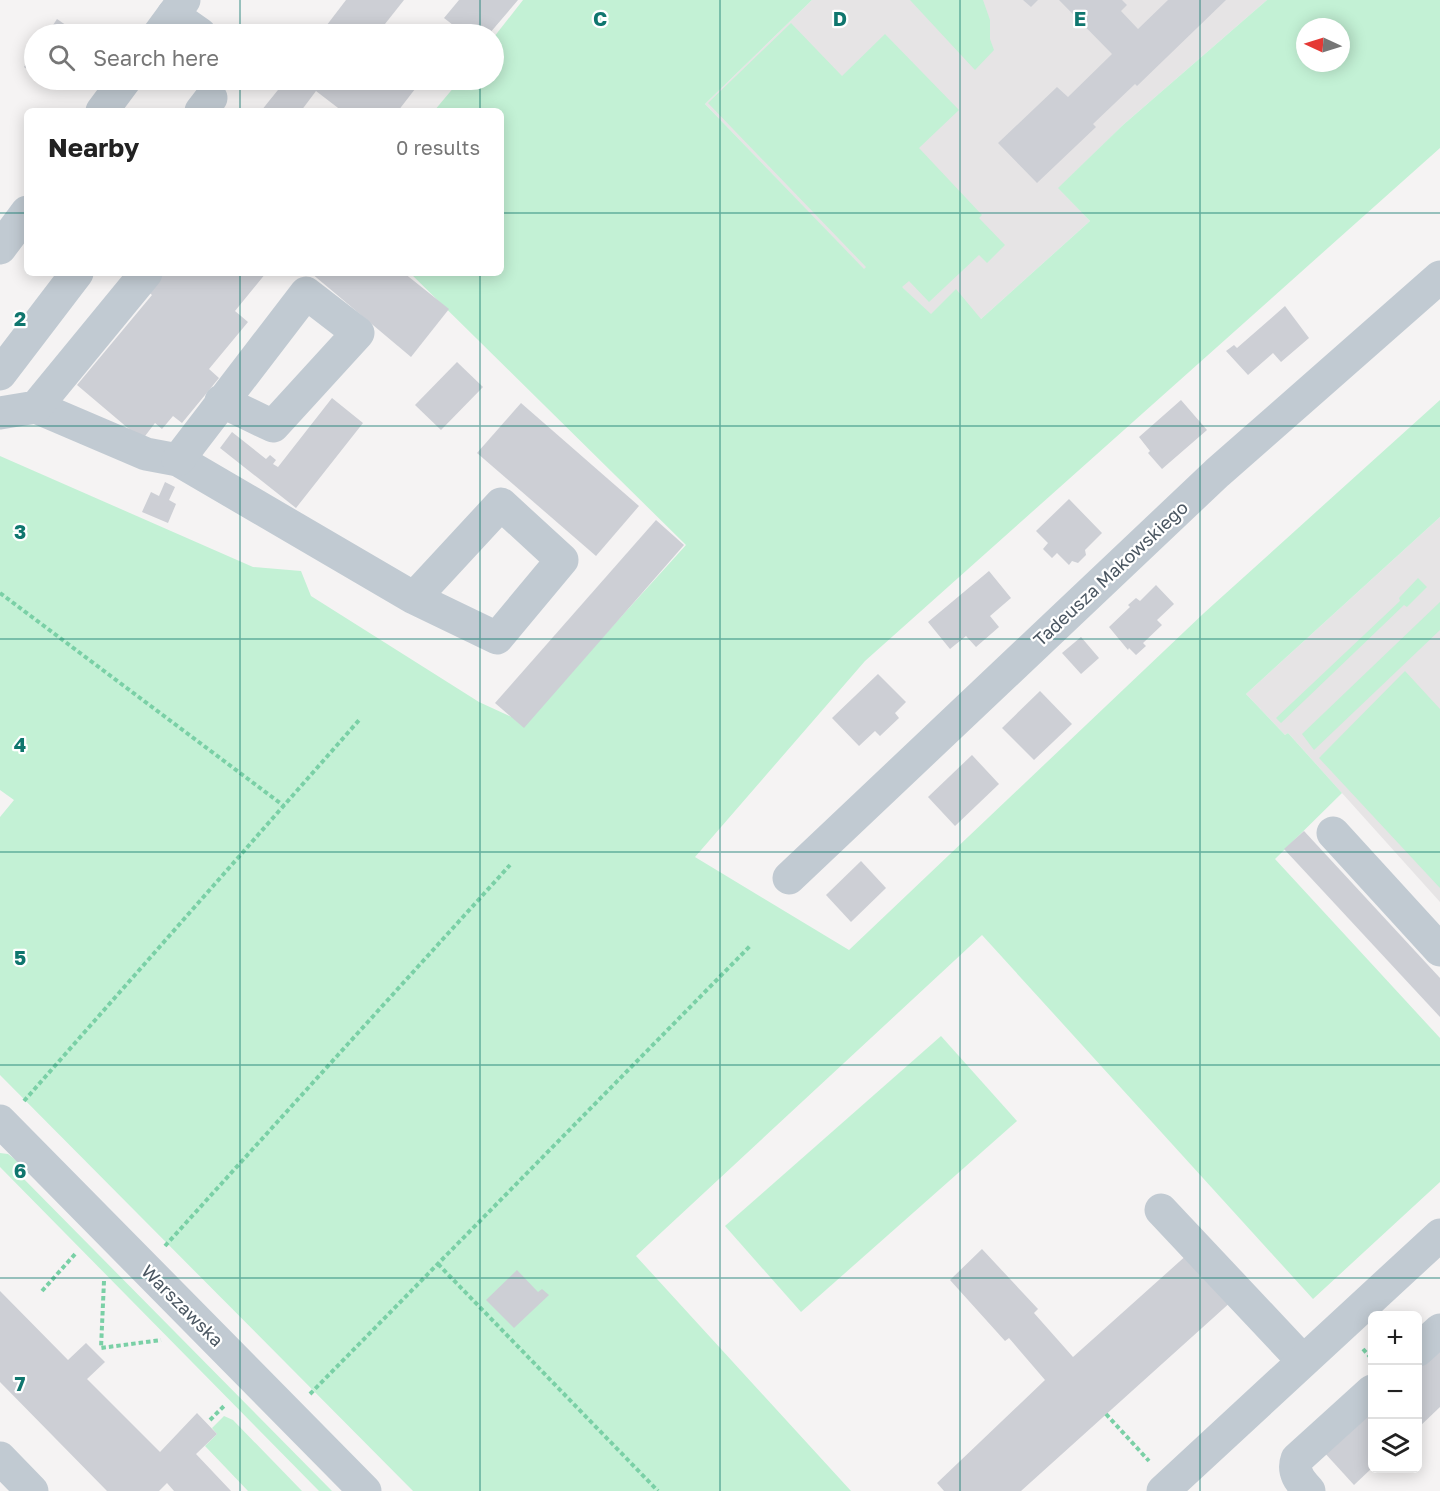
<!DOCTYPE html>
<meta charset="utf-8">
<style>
body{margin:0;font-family:"Golos Text",sans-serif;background:#f2f2f2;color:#222}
.controls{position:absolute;right:18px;bottom:18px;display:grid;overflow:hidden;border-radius:9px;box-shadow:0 3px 15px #0003}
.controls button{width:54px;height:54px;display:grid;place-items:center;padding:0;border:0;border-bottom:2px solid #e0e0e0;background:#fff;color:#222;font:30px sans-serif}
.compass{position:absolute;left:1296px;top:18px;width:54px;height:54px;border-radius:50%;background:#fff;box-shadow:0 3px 15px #0003;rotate:274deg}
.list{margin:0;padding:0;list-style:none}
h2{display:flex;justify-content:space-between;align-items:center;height:78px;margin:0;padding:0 24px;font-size:26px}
h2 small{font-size:20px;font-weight:400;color:#767676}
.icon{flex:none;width:33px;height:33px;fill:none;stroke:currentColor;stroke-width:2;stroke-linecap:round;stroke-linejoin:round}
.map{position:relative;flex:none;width:1440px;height:1491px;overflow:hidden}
.search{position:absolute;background:#fff;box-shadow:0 3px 15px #0003;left:24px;top:24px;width:480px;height:66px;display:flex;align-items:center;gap:15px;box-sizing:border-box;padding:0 21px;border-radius:33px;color:#767676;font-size:22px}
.panel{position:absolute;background:#fff;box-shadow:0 3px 15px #0003;left:24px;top:108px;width:480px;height:168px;border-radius:9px}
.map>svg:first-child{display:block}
</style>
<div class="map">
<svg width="1440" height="1491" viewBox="0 0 1440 1491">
<rect width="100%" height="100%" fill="#f5f3f3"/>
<g fill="#e6e4e5">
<polygon points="812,0 1267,0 1123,125 1059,188 1090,221 981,319 931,315 903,288 892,299 705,104"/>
<polygon points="1440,517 1440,902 1288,733 1285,735 1246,694"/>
</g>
<g fill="#c3f1d5" fill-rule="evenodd">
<path d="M523 0H812L705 104 864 269 866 267 708 103 791 23 842 76 885 34 959 110 919 148 982 215 979 218 1005 245 987 263 979 255 929 302 909 281 902 287 931 314 956 289 981 319 1090 221 1058 188 1123 125 1267 0H1440V148L865 661 695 857 849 950 1204 613 1440 400V517L1246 694 1285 735 1288 733 1342 793 1275 859 1440 1038V1182L1313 1299 982 935 636 1256 851 1491H413L0 1075V817L14 800 0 790V456L253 567 301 571 311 596 479 702 525 723 686 545 410 273H501V111H434L460 80H494V37ZM1305 27H1341V63H1305Z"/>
<polygon points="910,0 983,0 990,20 990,39 994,50 975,70"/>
<polygon points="1418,578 1427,587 1407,607 1404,605 1281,723 1276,718 1400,601 1399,598"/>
<polygon points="1440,602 1440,630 1314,750 1302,734"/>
<polygon points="1405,671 1440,709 1440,888 1319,758"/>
<polygon points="941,1036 1017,1121 801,1312 725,1226"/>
<polygon points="0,1153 8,1154 21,1164 16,1171 332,1491 319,1491 0,1167"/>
<polygon points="224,1416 233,1420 302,1491 248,1491 205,1446 217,1434 212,1428"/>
</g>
<g fill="#cdcfd5">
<polygon points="346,0 404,0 377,34 320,34"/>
<polygon points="459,0 518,0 489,34 460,34 462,32 444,18"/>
<polygon points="1023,0 1038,0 1031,7"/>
<polygon points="1059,0 1122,0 1127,5 1121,11 1138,29 1168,0 1226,0 1137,86 1135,84 1093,124 1096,127 1037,183 998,143 1057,87 1068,97 1112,54"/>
<polygon points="57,19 79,34 47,34"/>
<polygon points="34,37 34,49 29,45"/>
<polygon points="34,52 34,74 24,67"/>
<polygon points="42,80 63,80 56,90"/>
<polygon points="286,80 422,80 398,111 342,111 316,91 301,111 261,111"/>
<polygon points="160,273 187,273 191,276 194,273 266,273 235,311 248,322 209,369 219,378 182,423 173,416 162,429 155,423 142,440 77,385 152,295 146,290"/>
<polygon points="311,273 404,273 449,309 411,357"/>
<polygon points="1285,306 1309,338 1281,362 1273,353 1248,375 1226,351 1234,345 1237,348"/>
<polygon points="457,362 483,387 441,430 415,405"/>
<polygon points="332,398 363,423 296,508 220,448 232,432 266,459 270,455 276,460 273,464 278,467"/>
<polygon points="1181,400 1207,430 1162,469 1148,453 1150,451 1139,437"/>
<polygon points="521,403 639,506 596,556 477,453"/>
<polygon points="165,482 175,487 169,500 176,504 168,523 142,512 151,492 159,496"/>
<polygon points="1069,499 1102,533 1085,550 1086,555 1078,563 1072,561 1069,565 1057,553 1052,558 1043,549 1048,543 1036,531"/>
<polygon points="656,520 684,545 524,728 495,703"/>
<polygon points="989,571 1011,598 990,616 999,627 976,647 966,636 950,649 928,622"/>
<polygon points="1156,585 1174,604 1157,620 1162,625 1143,643 1146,646 1136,655 1129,648 1128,650 1109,627 1130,607 1128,605 1136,598 1140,601"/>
<polygon points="1081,637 1099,658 1081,674 1062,653"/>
<polygon points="878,674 906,702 895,713 899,718 880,736 875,731 859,746 832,718"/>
<polygon points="1040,691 1072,724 1034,760 1002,728"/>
<polygon points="972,755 999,784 955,826 928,797"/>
<polygon points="1304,831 1440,978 1440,1017 1284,849"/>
<polygon points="861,861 886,888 851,922 826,895"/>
<polygon points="982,1249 1038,1309 1034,1313 1073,1357 1189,1253 1233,1300 1021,1491 944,1491 937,1483 1045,1380 1009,1338 1005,1341 950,1280"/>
<polygon points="517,1270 538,1292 542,1289 549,1295 514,1328 486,1300"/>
<polygon points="0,1291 68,1360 86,1343 105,1362 87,1379 160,1452 197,1413 217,1434 196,1454 231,1491 174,1491 167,1483 159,1491 107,1491 0,1382"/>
<polygon points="1440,1345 1440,1407 1418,1428 1418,1365"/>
<polygon points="1372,1407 1372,1468 1354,1485 1323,1451"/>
</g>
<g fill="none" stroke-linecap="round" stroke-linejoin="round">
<g stroke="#7ad0a6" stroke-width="4" stroke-dasharray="4.5 3" stroke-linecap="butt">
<polyline points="0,593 284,806"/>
<polyline points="24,1101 360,719"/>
<polyline points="165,1246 510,865"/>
<polyline points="438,1264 658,1491"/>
<polyline points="104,1281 101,1348 161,1340"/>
<polyline points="42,1291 76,1253"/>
<polyline points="1363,1349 1372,1359"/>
<polyline points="310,1394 751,945"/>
<polyline points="1106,1414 1149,1461"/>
<polyline points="210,1420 225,1405"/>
</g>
<g stroke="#c1cad2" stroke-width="33">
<polyline points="173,15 200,34"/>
<polyline points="159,34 184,0"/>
<polyline points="102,111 125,80"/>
<polyline points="201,111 211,98"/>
<polyline points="0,248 27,212"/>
<polyline points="0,374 77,273"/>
<polyline points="36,407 146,454 178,460 414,598 497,638 562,560 501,504 414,598"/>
<polyline points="0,413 36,407 146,273"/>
<polyline points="178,460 306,293 358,333 273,426 221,401"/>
<polyline points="1333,833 1440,950"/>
<polyline points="789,878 1217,473 1440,277"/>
<polyline points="0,1121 365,1491"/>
<polyline points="1161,1210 1303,1361"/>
<polyline points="1418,1350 1440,1330"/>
<polyline points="0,1458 32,1491"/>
<polyline points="1163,1491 1440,1235"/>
<path d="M1309 1491C1301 1482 1292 1473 1297 1459L1372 1391"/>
</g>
</g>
<path fill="none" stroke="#0f766e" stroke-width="1.5" stroke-opacity="0.55" d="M240 0V34M480 0V34M720 0V1491M960 0V1491M1200 0V1491M240 80V111M480 80V111M0 213H27M501 213H1440M240 273V1491M480 273V1491M0 426H1440M0 639H1440M0 852H1440M0 1065H1440M0 1278H1440"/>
<g text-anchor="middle" stroke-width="4.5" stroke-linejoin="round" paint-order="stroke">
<g font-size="18" fill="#4a5661" stroke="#fff">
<text transform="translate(1111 574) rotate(-43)" y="6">Tadeusza Makowskiego</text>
<text transform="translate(182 1306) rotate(45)" y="6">Warszawska</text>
</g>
</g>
<g font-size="20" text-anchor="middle" font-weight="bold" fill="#0f766e" stroke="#fff" stroke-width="4.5" stroke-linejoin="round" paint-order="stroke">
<text x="600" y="26">C</text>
<text x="840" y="26">D</text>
<text x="1080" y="26">E</text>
<text x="20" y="326">2</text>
<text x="20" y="539">3</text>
<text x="20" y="752">4</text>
<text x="20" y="965">5</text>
<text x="20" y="1178">6</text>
<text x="20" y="1391">7</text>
</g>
</svg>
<div class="controls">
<button>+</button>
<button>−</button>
<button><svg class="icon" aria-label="layers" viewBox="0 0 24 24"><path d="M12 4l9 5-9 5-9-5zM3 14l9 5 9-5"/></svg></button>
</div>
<svg class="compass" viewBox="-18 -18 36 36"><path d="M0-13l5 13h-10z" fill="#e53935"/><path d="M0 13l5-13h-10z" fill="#767676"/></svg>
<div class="search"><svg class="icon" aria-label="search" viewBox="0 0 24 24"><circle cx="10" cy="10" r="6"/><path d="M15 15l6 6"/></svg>Search here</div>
<section class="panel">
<h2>Nearby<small>0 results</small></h2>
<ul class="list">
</ul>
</section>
</div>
